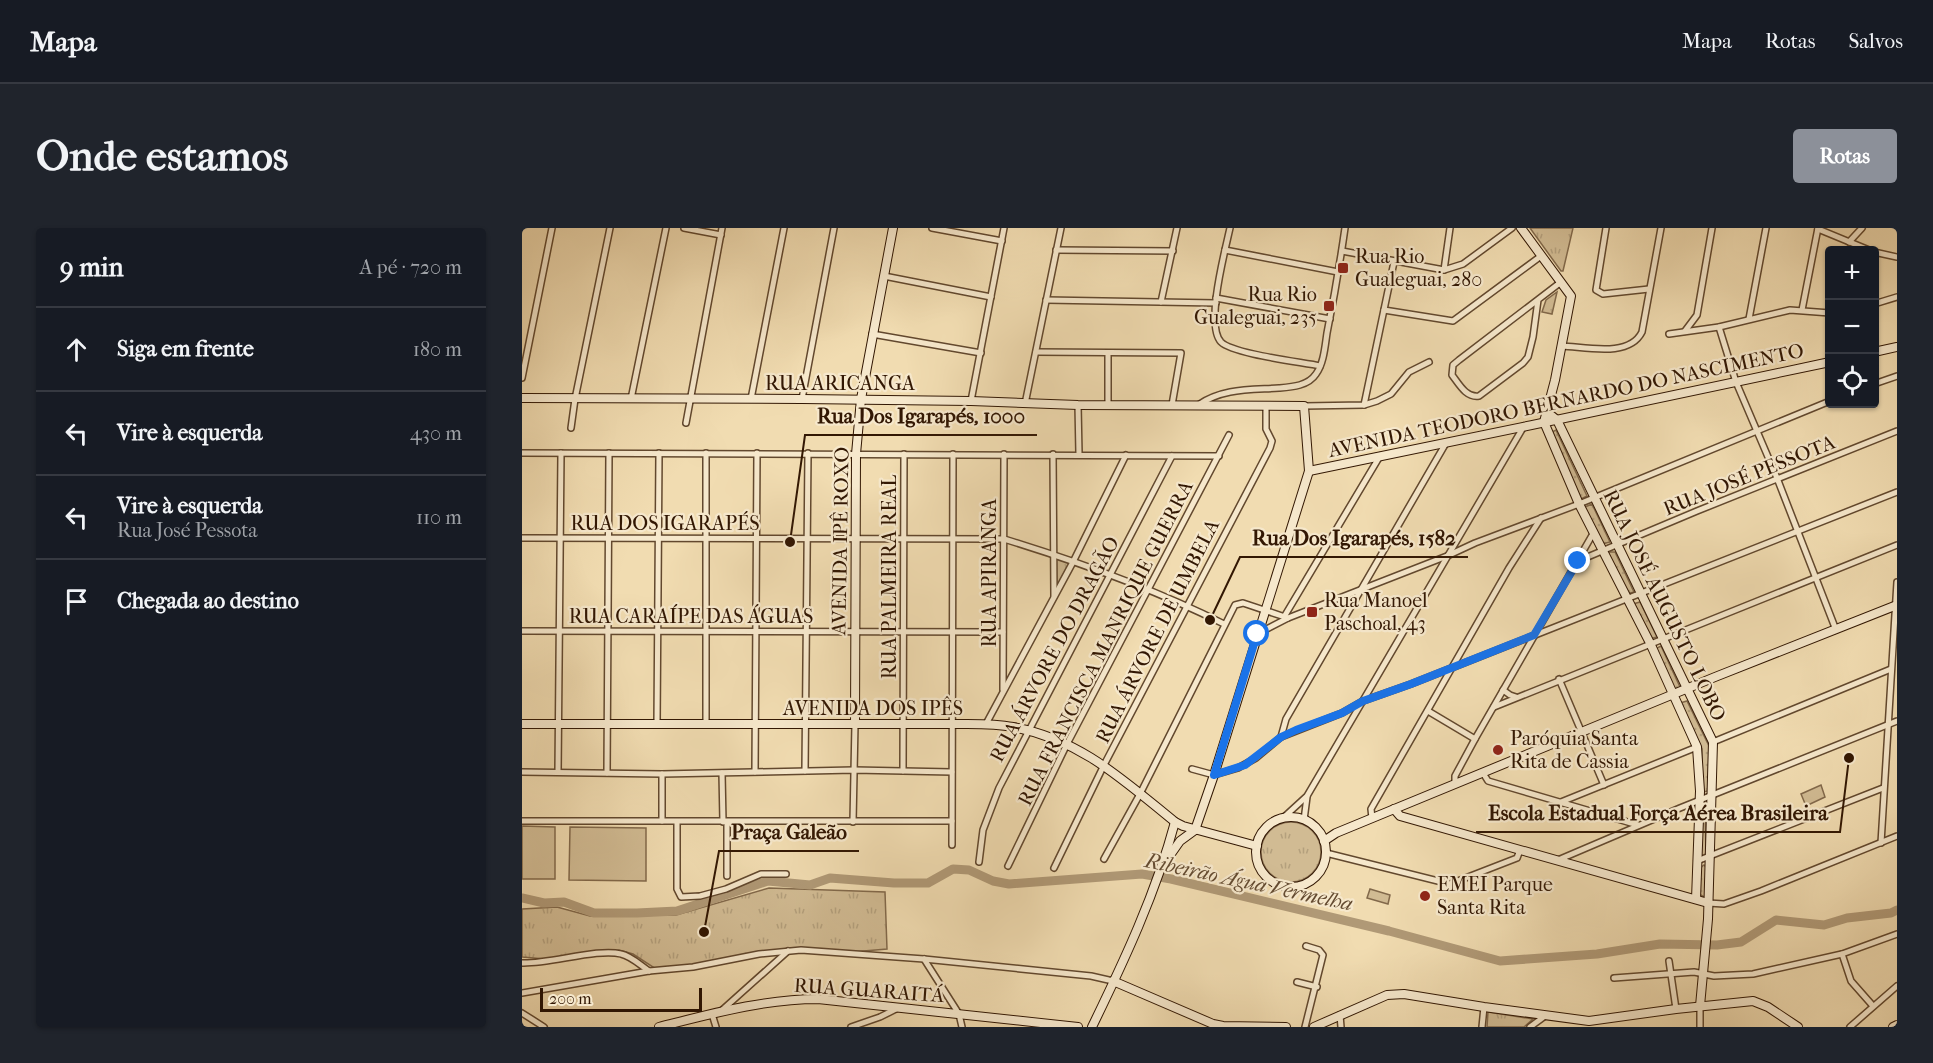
<!DOCTYPE html>
<html lang="pt">
<meta charset="utf-8">
<style>
body{margin:0;font-family:"IM FELL French Canon",serif;background:#20242c;color:#f1f3f6}
.controls{position:absolute;right:18px;top:18px;display:grid;overflow:hidden;border-radius:6px;box-shadow:0 2px 4px #0004}
.controls button{width:54px;height:54px;display:grid;place-items:center;padding:0;border:0;border-bottom:2px solid #363941;background:#171b24;color:#f1f3f6;font:30px sans-serif}
.scale{position:absolute;left:18px;bottom:15px;width:162px;box-sizing:border-box;padding-left:6px;border:3px solid #321703;border-top:0;font-size:16px;line-height:21px;white-space:nowrap;color:#321703;-webkit-text-stroke:4px #f6e8cc;paint-order:stroke}
.stop{position:absolute;width:18px;height:18px;margin:-14px;border:4px solid #1a73e8;border-radius:50%;background:#fff}
.stop.end{background:#1a73e8;border-color:#fff;box-shadow:0 2px 6px #0008}
.list{margin:0;padding:0;list-style:none}
h2{display:flex;justify-content:space-between;align-items:center;height:78px;margin:0;padding:0 24px;font-size:26px}
h2 small{font-size:20px;font-weight:400;color:#9ea1a6}
.list li{display:grid;grid-template-columns:39px 1fr auto;gap:18px;align-items:center;box-sizing:border-box;height:84px;padding:0 24px;border-top:2px solid #363941}
.list b{display:block;font-size:22px;white-space:nowrap}
.list p{margin:0;font-size:20px;white-space:nowrap;color:#9ea1a6}
.list em{font-size:20px;font-style:normal;color:#9ea1a6}
.icon{flex:none;width:33px;height:33px;fill:none;stroke:currentColor;stroke-width:2;stroke-linecap:round;stroke-linejoin:round}
.map{position:relative;flex:none;width:1375px;height:799px;overflow:hidden;border-radius:6px}
header{display:flex;align-items:center;gap:36px;box-sizing:border-box;height:84px;padding:0 30px;background:#171b24;border-bottom:2px solid #363941}
header strong{font-size:28px}
nav{display:flex;gap:33px;margin-inline-start:auto;font-size:21px}
.intro{display:flex;align-items:center;justify-content:space-between;box-sizing:border-box;height:144px;padding:0 36px}
h1{margin:0;font-size:42px}
.button{padding:15px 27px;border-radius:6px;background:#8c9099;color:#fff;font-size:21px;font-weight:700}
main{display:flex;gap:36px;padding:0 36px}
aside{flex:1;background:#171b24;border-radius:6px;box-shadow:0 2px 4px #0004}
.map>svg:first-child{display:block}
</style>
<header>
<strong>Mapa</strong>
<nav><a>Mapa</a><a>Rotas</a><a>Salvos</a></nav>
</header>
<div class="intro"><h1>Onde estamos</h1><a class="button">Rotas</a></div>
<main>
<aside>
<h2>9 min<small>A pé · 720 m</small></h2>
<ul class="list">
<li><svg class="icon" aria-label="ahead" viewBox="0 0 24 24"><path d="M12 20V5M6 11l6-6 6 6"/></svg><div><b>Siga em frente</b></div><em>180 m</em></li>
<li><svg class="icon" aria-label="left" viewBox="0 0 24 24"><path d="M17 20v-9H6M10 6l-5 5 5 5"/></svg><div><b>Vire à esquerda</b></div><em>430 m</em></li>
<li><svg class="icon" aria-label="left" viewBox="0 0 24 24"><path d="M17 20v-9H6M10 6l-5 5 5 5"/></svg><div><b>Vire à esquerda</b><p>Rua José Pessota</p></div><em>110 m</em></li>
<li><svg class="icon" aria-label="arrive" viewBox="0 0 24 24"><path d="M6 21V4h12l-3 4 3 4H6"/></svg><div><b>Chegada ao destino</b></div></li>
</ul>
</aside>
<div class="map">
<svg width="1375" height="799" viewBox="0 0 1375 799">
<defs>
<pattern id="grass-dots" width="8" height="8" patternUnits="userSpaceOnUse" patternTransform="scale(1.5)"><rect width="8" height="8" fill="#d1bb93"/><path d="M2 2h.1M6 6h.1" fill="none" stroke="#b4a07d" stroke-width="1.8" stroke-linecap="round"/></pattern>
<pattern id="park-tufts" width="24" height="20" patternUnits="userSpaceOnUse" patternTransform="scale(1.5)"><rect width="24" height="20" fill="#d1bb93"/><path d="M3 7l-1-3M5 7V3M7 7l1-3M15 17l-1-3M17 17v-4M19 17l1-3" fill="none" stroke="#b4a07d"/></pattern>
</defs>
<rect width="100%" height="100%" fill="#f1dcb1"/>
<filter id="stains"><feTurbulence type="fractalNoise" baseFrequency=".00333" numOctaves="4"/><feColorMatrix values="0 0 0 0 .2 0 0 0 0 .09 0 0 0 0 .02 0 0 0 .5 -.17"/></filter>
<radialGradient id="worn" r=".72"><stop offset=".6" stop-color="#630" stop-opacity="0"/><stop offset="1" stop-color="#630" stop-opacity=".3"/></radialGradient>
<g fill="url(#grass-dots)" stroke="#82694b" stroke-width="1.5">
<polygon points="1034,202 1065,268 1059,271 1028,205"/>
<polygon points="1070,276 1088,314 1080,316 1063,279"/>
<polygon points="1087,324 1093,324 1112,364 1104,366 1086,328"/>
<polygon points="1118,374 1135,409 1127,411 1111,376"/>
<polygon points="1139,418 1158,459 1152,461 1133,421"/>
<polygon points="1165,473 1187,518 1188,562 1179,565 1180,521 1158,475"/>
<polygon points="1183,575 1184,627 1180,630 1177,628 1179,577"/>
<polygon points="1182,637 1185,640 1184,670 1177,666 1178,640"/>
</g>
<g fill="url(#park-tufts)" stroke="#82694b" stroke-width="1.5">
<polygon points="1008,0 1051,0 1041,43 1039,43"/>
<polygon points="1035,64 1030,86 1020,84 1024,72"/>
<polygon points="530,329 550,336 530,374"/>
<circle cx="769" cy="624" r="30"/>
<polygon points="247,660 363,664 365,721 330,724 270,720 137,743 111,726 97,722 23,731 0,729 0,681 35,679 68,688 154,687"/>
<polygon points="966,784 1011,791 1002,799 965,799"/>
</g>
<g fill="#d1bb93" stroke="#82694b" stroke-width="1.5">
<polygon points="1299,557 1303,569 1284,578 1279,566"/>
<polygon points="0,598 33,599 33,651 0,651"/>
<polygon points="48,599 124,600 124,653 47,652"/>
<polygon points="848,661 868,667 866,676 845,670"/>
</g>
<g fill="none" stroke-linecap="round" stroke-linejoin="round">
<polyline stroke="#b09976" stroke-width="9" points="0,670 22,675 42,674 72,685 115,685 155,683 246,653 288,657 308,650 372,655 406,655 431,641 447,642 471,653 487,656 620,646 649,651 867,703 978,733 1075,726 1138,716 1195,717 1219,714 1254,692 1302,697 1325,690 1369,685 1375,682"/>
<defs>
<g id="street">
<polyline points="162,0 199,7"/>
<polyline points="410,0 480,13"/>
<path d="M708 0C703 23 683 97 699 114 711 126 779 134 798 138"/>
<polyline points="1084,0 1074,62 1081,66 1127,61"/>
<polyline points="1296,1 1347,22"/>
<polyline points="1327,14 1340,0"/>
<polyline points="534,22 651,23"/>
<polyline points="703,22 816,44"/>
<polyline points="820,23 922,42 941,36 990,0"/>
<polyline points="1352,24 1375,29"/>
<polyline points="922,42 928,0"/>
<polyline points="362,48 469,69"/>
<polyline points="694,70 808,91"/>
<polyline points="524,72 694,75"/>
<path d="M1016 72 1011 109 1006 129 1001 135 957 168C944 170 937 156 930 147L931 137 937 132 1039 54"/>
<polyline points="639,74 655,0"/>
<polyline points="1352,76 1375,69"/>
<polyline points="862,82 931,93 1019,28"/>
<polyline points="1280,82 1296,0"/>
<polyline points="1227,91 1244,0"/>
<polyline points="1197,99 1214,154 1255,250 1314,402"/>
<polyline points="1163,103 1175,87 1190,0"/>
<polyline points="350,106 459,125"/>
<polyline points="1147,106 1197,99 1268,82 1308,85"/>
<path d="M1040 118C1064 119 1107 130 1120 104L1139 0"/>
<polyline points="514,124 659,125 650,177"/>
<polyline points="586,125 586,177"/>
<polyline points="0,150 30,0"/>
<polyline points="1352,156 1375,148"/>
<polyline points="109,171 144,0"/>
<polyline points="229,171 262,0"/>
<polyline points="280,171 312,0"/>
<polyline points="449,173 482,0"/>
<polyline points="503,176 539,0"/>
<polyline points="556,177 557,226"/>
<path d="M676 177C701 160 728 162 757 160 770 159 786 158 794 146 802 135 803 118 805 105 812 70 818 35 823 0"/>
<polyline points="842,177 872,34"/>
<polyline points="782,178 842,177 855,173 869,166 887,144 907,134"/>
<polyline points="164,195 200,0"/>
<polyline points="49,200 53,171 88,0"/>
<polyline points="0,225 697,228"/>
<polyline points="531,226 532,368"/>
<path d="M0 310 482 311C557 334 632 361 702 396"/>
<polyline points="1056,333 1175,283 1375,203"/>
<polyline points="762,389 858,228"/>
<polyline points="0,403 481,404"/>
<polyline points="737,405 766,390 925,328 953,315 1057,276 1308,173"/>
<polyline points="1037,451 1082,557"/>
<polyline points="481,462 482,226"/>
<polyline points="981,462 988,467 994,469"/>
<polyline points="972,479 1375,317"/>
<polyline points="906,483 953,511"/>
<polyline points="135,496 137,225"/>
<polyline points="184,496 184,225"/>
<polyline points="464,496 551,334 604,227"/>
<polyline points="759,509 764,491 924,215"/>
<polyline points="1191,514 1369,441"/>
<polyline points="670,541 692,547 716,540 734,530 759,509 820,485 841,473 889,456 1375,264"/>
<polyline points="283,543 286,225"/>
<polyline points="381,543 382,226"/>
<polyline points="0,544 140,546 332,542 430,544"/>
<polyline points="36,544 39,225"/>
<polyline points="233,544 235,225"/>
<polyline points="85,545 87,225"/>
<polyline points="200,545 201,594"/>
<polyline points="961,545 966,553 1116,597"/>
<polyline points="933,556 933,548 953,511 1072,304"/>
<polyline points="1039,574 1175,519"/>
<polyline points="761,590 785,568 1002,198"/>
<polyline points="850,590 849,581 987,340 1019,290"/>
<polyline points="782,592 785,569"/>
<polyline points="0,593 430,593"/>
<polyline points="140,593 140,546"/>
<polyline points="155,594 155,661 159,669 178,668 204,661 239,646 264,646"/>
<polyline points="331,594 333,496"/>
<polyline points="1359,615 1375,354"/>
<polyline points="430,617 431,226"/>
<polyline points="804,625 928,656 995,630 998,622"/>
<polyline points="582,631 618,566 713,377 721,375 766,390"/>
<polyline points="1036,632 1158,580 1375,493"/>
<polyline points="1175,633 1361,560"/>
<polyline points="457,634 461,602 477,560 650,228"/>
<polyline points="486,638 545,516 707,207"/>
<polyline points="532,640 582,537 748,220 750,213 744,201 744,178"/>
<polyline points="205,648 205,594"/>
<polyline points="1186,675 1202,676 1239,663 1375,608"/>
<polyline points="1320,726 1329,753 1351,778"/>
<polyline points="402,731 437,786 440,799"/>
<polyline points="1147,733 1154,781"/>
<path d="M0 735C28 736 76 720 99 726 109 728 118 737 127 743"/>
<polyline points="1092,750 1172,744 1192,748 1231,746 1320,726 1375,706"/>
<polyline points="775,754 795,759"/>
<polyline points="0,765 127,743 171,739 237,726 279,722 402,731 569,748 591,753"/>
<polyline points="1178,778 1178,799"/>
<polyline points="199,783 266,723"/>
<polyline points="0,785 22,799"/>
<polyline points="190,786 194,799"/>
<polyline points="818,787 819,799"/>
<polyline points="329,799 358,789 376,780"/>
<polyline points="783,799 801,727 797,722 784,718"/>
<polyline points="960,799 962,779"/>
<polyline points="1008,799 1023,788"/>
<polyline points="1328,799 1375,758"/>
</g>
<g id="secondary">
<polyline points="999,0 1049,68 1033,152 1022,194 1057,276 1128,415 1175,519 1178,563 1174,671"/>
<polyline points="1352,124 1375,119"/>
<polyline points="0,170 280,171 449,173 556,177 782,178 787,243 692,547 673,602"/>
<polyline points="1025,184 1035,192 1191,514 1186,691 1178,778"/>
<path d="M787 243C961 207 1134 172 1308 134"/>
<path d="M0 496H430C450 496 471 495 491 499 558 511 601 552 653 594L661 598 735 618"/>
<polyline points="333,496 334,226 339,171 371,0"/>
<polyline points="872,581 878,588 1186,675"/>
<circle cx="769" cy="624" r="35"/>
<polyline points="802,613 814,605 1193,449 1375,377"/>
<polyline points="644,633 658,613 673,602"/>
<polyline points="591,753 691,796 701,798 764,799"/>
<path d="M137 799C189 786 242 771 296 771L556 799"/>
<path d="M570 799C602 733 634 665 653 594"/>
<polyline points="792,799 865,767 882,766 962,779 1067,793 1154,781 1231,773 1246,779 1276,799"/>
<polyline points="1371,799 1375,797"/>
</g>
</defs>
<use href="#street" stroke="#62482e" stroke-width="8"/>
<use href="#secondary" stroke="#321703" stroke-width="10"/>
<use href="#street" stroke="#f6e8cc" stroke-width="5"/>
<use href="#secondary" stroke="#f6e8cc" stroke-width="8"/>
</g>
<g fill="none" stroke-linecap="round" stroke-linejoin="round">
<polyline stroke="#1a73e8" stroke-width="8" points="735,406 692,547 723,537 759,509 774,502 820,485 841,473 889,456 1012,407 1056,333"/>
</g>
<g fill="#8f2418" stroke="#f6e8cc" stroke-width="2">
<rect x="815" y="34" width="12" height="12" rx="3"/>
<rect x="801" y="72" width="12" height="12" rx="3"/>
<rect x="784" y="378" width="12" height="12" rx="3"/>
<circle cx="976" cy="522" r="6"/>
<circle cx="903" cy="668" r="6"/>
</g>
<g text-anchor="middle" stroke-width="4.5" stroke-linejoin="round" paint-order="stroke">
<g font-size="20" fill="#321703" stroke="#f6e8cc" text-anchor="start">
<text x="833" y="35">Rua Rio<tspan x="833" dy="23">Gualeguai, 280</tspan></text>
<text x="795" y="73" text-anchor="end">Rua Rio<tspan x="795" dy="23">Gualeguai, 235</tspan></text>
<text x="802" y="379">Rua Manoel<tspan x="802" dy="23">Paschoal, 43</tspan></text>
<text x="988" y="517">Paróquia Santa<tspan x="988" dy="23">Rita de Cassia</tspan></text>
<text x="915" y="663">EMEI Parque<tspan x="915" dy="23">Santa Rita</tspan></text>
</g>
<g font-size="20" fill="#321703" stroke="#f6e8cc">
<text x="318" y="162">RUA ARICANGA</text>
<text transform="translate(1044 172) rotate(-12)" y="7">AVENIDA TEODORO BERNARDO DO NASCIMENTO</text>
<text transform="translate(1227 247) rotate(-22)" y="7">RUA JOSÉ PESSOTA</text>
<text x="143" y="302">RUA DOS IGARAPÉS</text>
<text transform="translate(318 313) rotate(-89)" y="7">AVENIDA IPÊ ROXO</text>
<text transform="translate(467 345) rotate(-90)" y="7">RUA APIRANGA</text>
<text transform="translate(367 349) rotate(-90)" y="7">RUA PALMEIRA REAL</text>
<text transform="translate(1143 377) rotate(64)" y="7">RUA JOSÉ AUGUSTO LOBO</text>
<text x="169" y="395">RUA CARAÍPE DAS ÁGUAS</text>
<text transform="translate(635 403) rotate(-63)" y="7">RUA ÁRVORE DE UMBELA</text>
<text transform="translate(583 415) rotate(-63)" y="7">RUA FRANCISCA MANRIQUE GUERRA</text>
<text transform="translate(532 421) rotate(-62)" y="7">RUA ÁRVORE DO DRAGÃO</text>
<text x="351" y="487">AVENIDA DOS IPÊS</text>
<text transform="translate(347 762) rotate(4)" y="7">RUA GUARAITÁ</text>
</g>
<g font-size="21" font-style="italic" fill="#644b31" stroke="#f6e8cc">
<text transform="translate(727 654) rotate(12)" y="7">Ribeirão Água Vermelha</text>
</g>
</g>
<path fill="none" stroke="#321703" stroke-width="2" d="M268 314L283 207H515M688 392L718 329H946M1327 530L1318 604H954M182 704L197 623H337"/>
<g fill="#321703" stroke="#f6e8cc" stroke-width="2">
<circle cx="268" cy="314" r="6"/>
<circle cx="688" cy="392" r="6"/>
<circle cx="1327" cy="530" r="6"/>
<circle cx="182" cy="704" r="6"/>
</g>
<g font-size="21" text-anchor="middle" font-weight="bold" fill="#321703" stroke="#f6e8cc" stroke-width="4.5" stroke-linejoin="round" paint-order="stroke">
<text x="399" y="195">Rua Dos Igarapés, 1000</text>
<text x="832" y="317">Rua Dos Igarapés, 1582</text>
<text x="1136" y="592">Escola Estadual Força Aérea Brasileira</text>
<text x="267" y="611">Praça Galeão</text>
</g>
<rect width="100%" height="100%" filter="url(#stains)"/>
<rect width="100%" height="100%" fill="url(#worn)"/>
</svg>
<div class="controls">
<button>+</button>
<button>−</button>
<button><svg class="icon" aria-label="locate" viewBox="0 0 24 24"><circle cx="12" cy="12" r="6"/><path d="M12 2v4M12 18v4M2 12h4M18 12h4"/></svg></button>
</div>
<div class="scale">200 m</div>
<div class="stop" style="left:735px;top:406px"></div>
<div class="stop end" style="left:1056px;top:333px"></div>
</div>
</main>
